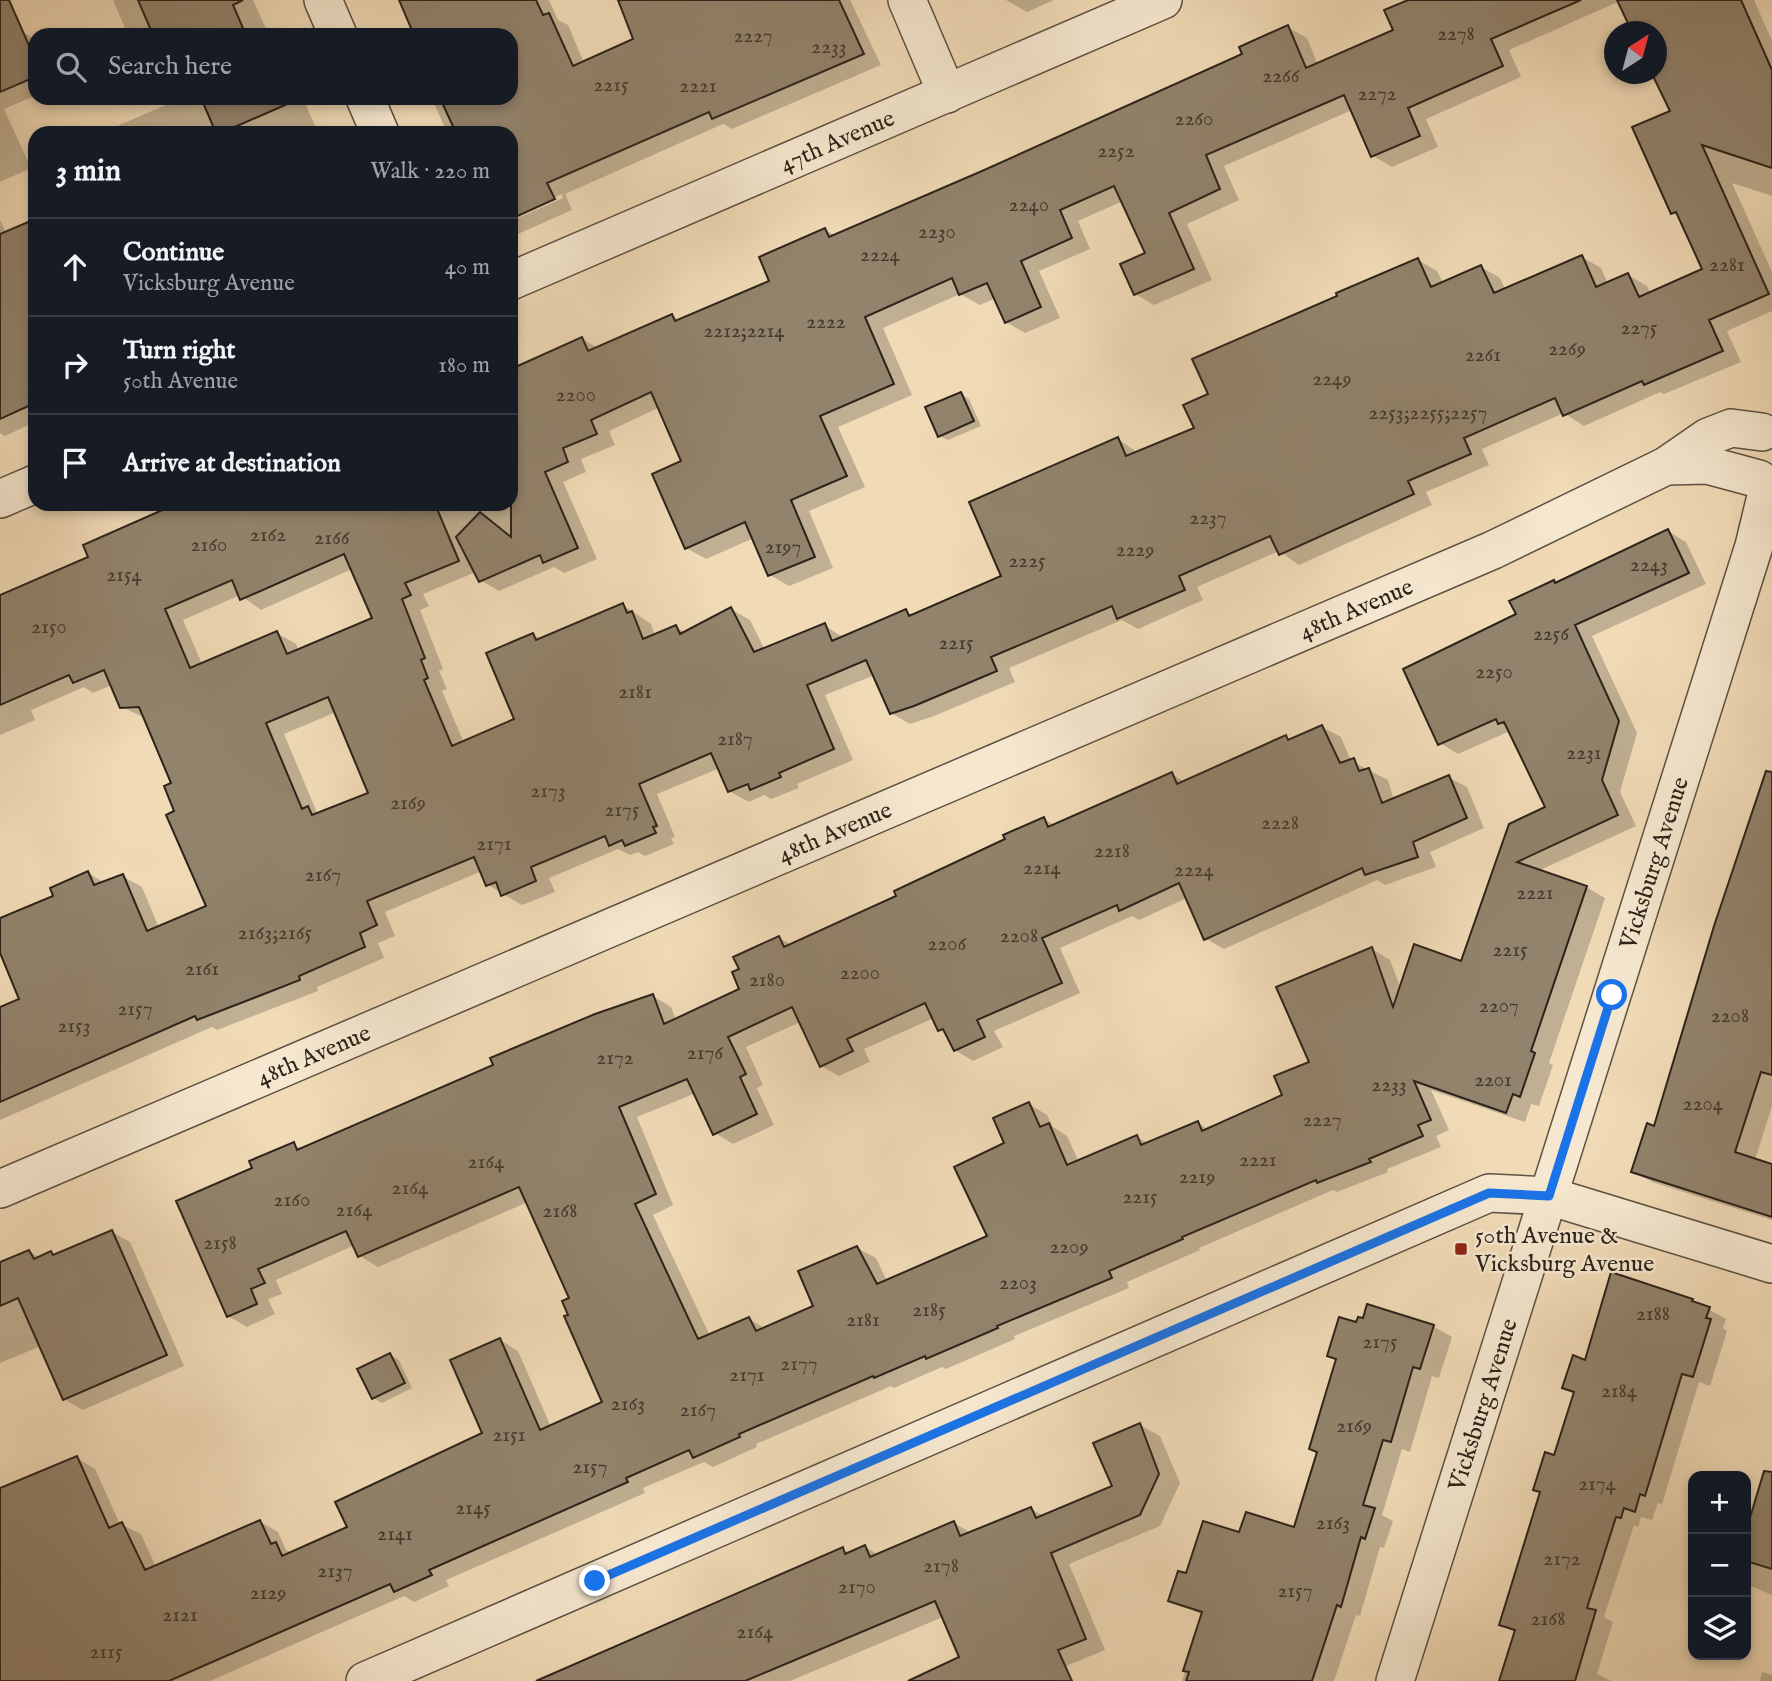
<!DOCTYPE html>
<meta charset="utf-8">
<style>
body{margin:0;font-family:"IM FELL English",serif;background:#242831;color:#f1f3f6}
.controls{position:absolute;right:21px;bottom:21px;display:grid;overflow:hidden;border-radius:14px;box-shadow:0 4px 10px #0003}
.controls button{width:63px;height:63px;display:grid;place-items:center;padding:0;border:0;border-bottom:2px solid #363941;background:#171b24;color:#f1f3f6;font:35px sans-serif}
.compass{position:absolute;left:1604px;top:21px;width:63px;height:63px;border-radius:50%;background:#171b24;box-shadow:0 4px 10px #0003;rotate:36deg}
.stop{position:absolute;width:21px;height:21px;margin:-16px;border:5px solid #1a73e8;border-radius:50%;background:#fff}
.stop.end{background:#1a73e8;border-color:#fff;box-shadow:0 2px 7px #0008}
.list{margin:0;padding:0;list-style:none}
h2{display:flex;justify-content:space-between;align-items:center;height:91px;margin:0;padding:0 28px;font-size:30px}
h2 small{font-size:23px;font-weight:400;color:#9ea1a6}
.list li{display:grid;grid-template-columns:46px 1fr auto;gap:21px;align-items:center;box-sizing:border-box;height:98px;padding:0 28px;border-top:2px solid #363941}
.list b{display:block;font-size:26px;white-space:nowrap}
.list p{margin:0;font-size:23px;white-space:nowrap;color:#9ea1a6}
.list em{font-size:23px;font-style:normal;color:#9ea1a6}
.icon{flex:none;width:38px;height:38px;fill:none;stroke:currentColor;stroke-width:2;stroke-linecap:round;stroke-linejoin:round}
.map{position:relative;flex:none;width:1772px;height:1681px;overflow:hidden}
.search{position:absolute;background:#171b24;box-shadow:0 4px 10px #0003;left:28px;top:28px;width:490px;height:77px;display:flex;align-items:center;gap:18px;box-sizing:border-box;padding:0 24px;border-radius:21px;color:#9ea1a6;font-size:26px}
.panel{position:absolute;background:#171b24;box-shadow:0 4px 10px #0003;left:28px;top:126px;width:490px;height:385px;border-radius:21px}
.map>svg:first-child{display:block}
</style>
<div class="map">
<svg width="1772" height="1681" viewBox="0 0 1772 1681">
<rect width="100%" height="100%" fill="#f1dbb7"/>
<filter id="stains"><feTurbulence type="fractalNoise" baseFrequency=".00286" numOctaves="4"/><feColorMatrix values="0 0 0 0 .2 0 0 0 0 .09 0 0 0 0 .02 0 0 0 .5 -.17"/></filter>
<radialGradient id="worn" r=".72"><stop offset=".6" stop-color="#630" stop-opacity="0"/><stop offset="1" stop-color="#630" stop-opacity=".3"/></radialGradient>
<g fill="#0003" fill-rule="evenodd">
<polygon points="113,0 253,0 269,35 128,35"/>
<polygon points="401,0 549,0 558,20 568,25 584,63 636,40 618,0 850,0 881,65 732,129 723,124 565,194 572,210 518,234 511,230 511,221 563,198 562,194 511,217 511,133 447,133 432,98 511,98 511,35 416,35"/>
<polygon points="1006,0 1054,0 1027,12"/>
<path d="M1412 0H1754L1772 41V196L1732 183 1772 272V311L1727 331 1741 362 1664 394 1660 392 1584 426 1564 413 1482 449 1489 465 1426 492 1432 505 1299 565 1279 551 1197 587 1203 600 1138 629 1122 620 1009 668 1015 682 934 716 910 724 891 713 875 675 825 695 853 760 797 784 799 788 771 799 764 795 749 802 729 791 720 768 657 794 675 837 671 838 674 844 645 856 638 852 630 855 618 849 549 878 555 892 522 905 488 885 482 871 385 912 395 936 378 943 384 958 317 987 318 991 217 1030 212 1027 0 1120V1008L21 1000 0 949V920L55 896 88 873 105 883 122 876 142 887 159 928 208 907 177 812 174 783 145 718 122 707 112 685 93 693 84 687 31 710 35 720 0 735V597L90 558 181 504H511V370L582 339 598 348 672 316 681 321 772 282 825 230 836 236 1244 55 1287 27 1307 38 1318 65 1396 30ZM1620 1 1656 32 1654 74 1672 112 1673 213 1680 217 1704 270 1651 294 1647 286 1628 275 1608 284 1601 268 1582 257 1505 289 1500 278 1481 267 1443 283 1437 271 1418 260 1195 360 1210 395 1196 429 1138 453 1118 439 1003 577 913 615 906 611 844 638 824 625 765 650 750 620 731 609 686 633 676 627 655 636 651 624 623 605 541 639 533 635 516 720 464 743 442 691 447 689 439 671 443 669 420 610 429 606 423 594 476 572 480 580 499 591 554 567 564 573 597 559 563 482 586 472 581 459 615 445 609 431 660 407 684 462 686 548 706 559 754 538 770 575 789 586 833 568 809 511 865 487 838 427 912 395 883 328 960 294 980 305 996 298 1006 322 1025 333 1060 318 1039 271 1090 249 1078 221 1123 201 1147 254 1135 294 1154 305 1212 280 1187 224 1239 200 1224 166 1352 110 1373 156 1392 167 1438 147 1426 119 1521 77 1509 50ZM352 569 374 619 299 651 296 644 277 633 202 664 183 620 240 595 261 610ZM336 712 370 793 318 815 284 734Z"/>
<polygon points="21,31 35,39 35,96 4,109 31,168 0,182 0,32"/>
<polygon points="182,98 303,98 318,133 118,133 115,127"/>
<polygon points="0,220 6,233 35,221 35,422 5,436 0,433"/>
<polygon points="961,394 969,399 981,426 948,440 939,436"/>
<polygon points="1668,531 1686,542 1706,584 1592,636 1637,733 1620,792 1636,826 1538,871 1586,887 1605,898 1549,1063 1553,1065 1539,1106 1531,1104 1525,1122 1431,1090 1449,1130 1436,1136 1441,1147 1387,1169 1388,1172 1337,1192 1333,1190 1199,1248 1200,1250 1127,1282 1129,1288 1014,1336 1015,1339 946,1369 942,1367 894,1388 891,1386 756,1444 757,1447 713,1467 704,1462 643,1488 645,1493 446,1580 449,1586 414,1602 404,1596 210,1681 0,1681 0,1516 77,1458 95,1469 120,1524 141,1534 156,1567 259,1521 278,1532 286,1550 292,1553 349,1528 484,1433 500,1340 518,1351 551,1427 604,1403 570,1316 571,1299 528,1202 378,1267 360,1256 355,1245 276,1280 282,1294 268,1299 275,1314 247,1327 228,1316 255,1169 293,1144 303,1149 653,996 671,1007 676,1020 742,990 779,938 792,945 898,897 1044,819 1056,826 1172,774 1185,782 1286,737 1291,741 1322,727 1341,737 1351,761 1388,780 1394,800 1448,777 1467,787 1484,828 1430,852 1436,867 1385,885 1377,880 1224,949 1205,938 1187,898 1139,920 1132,916 1060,948 1080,993 994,1031 1003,1047 973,1061 955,1050 934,1018 864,1049 870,1062 839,1076 821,1066 800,1022 746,1047 763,1085 757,1088 774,1125 733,1144 715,1133 696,1093 637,1117 673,1205 653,1215 710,1336 749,1319 766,1329 816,1307 857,1248 876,1258 887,1281 990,1236 1006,1144 1029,1104 1047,1115 1053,1127 1067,1136 1079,1162 1137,1137 1149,1144 1198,1123 1209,1130 1284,1096 1311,1063 1372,949 1390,960 1401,989 1462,963 1510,825 1547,808 1510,731 1458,754 1440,743 1518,615 1554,582 1557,584"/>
<polygon points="1772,783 1772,1106 1755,1160 1772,1166 1772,1220 1652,1182 1633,1171 1656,1128"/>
<polygon points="112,1232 130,1242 184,1366 83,1410 64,1399 41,1346 0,1363 0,1264 29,1251 40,1258 51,1253 56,1256"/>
<polygon points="1692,1300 1726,1319 1723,1328 1727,1331 1710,1386 1699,1382 1662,1504 1658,1503 1652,1520 1641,1517 1638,1527 1634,1525 1604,1617 1613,1622 1597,1674 1611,1681 1501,1681 1516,1633 1501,1624 1575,1394 1564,1388 1587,1362"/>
<polygon points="1357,1325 1433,1326 1452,1337 1439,1378 1432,1376 1410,1452 1402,1449 1382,1515 1393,1521 1384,1548 1380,1547 1360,1616 1356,1615 1334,1681 1182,1681 1203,1615 1170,1600 1187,1575 1241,1534 1295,1529 1319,1453 1338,1361 1329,1356"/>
<polygon points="390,1355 399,1360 412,1388 382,1403 373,1398"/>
<polygon points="1140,1425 1160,1436 1180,1483 1160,1526 1069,1564 1105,1650 1037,1678 1047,1681 912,1681 961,1657 943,1617 790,1681 580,1681 842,1549 850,1553 865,1547 879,1555 954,1523 971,1533 1031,1509 1044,1516 1114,1487"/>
<polygon points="1757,1500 1772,1505 1772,1595 1746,1584 1746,1537"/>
<polygon points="1762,1672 1772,1675 1772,1681 1760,1681"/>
</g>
<g fill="#92836c" stroke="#2c231b" stroke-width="2" fill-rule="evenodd">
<polygon points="0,0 9,0 35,59 35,77 0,92"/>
<polygon points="138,0 243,0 233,5 246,35 174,35 172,31 153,35"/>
<polygon points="399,0 536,0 543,15 549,13 573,66 633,39 618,0 839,0 864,54 712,119 709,112 547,183 555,199 511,219 511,133 456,133 440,98 511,98 511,35 414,35"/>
<polygon points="1408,0 1581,0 1491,39 1503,66 1408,108 1420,136 1371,157 1344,95 1206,155 1220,189 1169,213 1194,269 1134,295 1120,264 1145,253 1114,186 1060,210 1072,238 1021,261 1041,307 1005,323 987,283 959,295 952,278 865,317 894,384 820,416 847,476 791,500 815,557 768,576 745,522 685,549 652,474 681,461 651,392 591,420 597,434 563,448 568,462 545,472 578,548 543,563 540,555 479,582 456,537 480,512 511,537 511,369 582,337 588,351 672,314 675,321 769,281 759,257 825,228 829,237 982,171 1242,54 1239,47 1288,25 1306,68 1393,30 1384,10"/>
<path d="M1617 0H1741L1772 70V168L1702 145 1769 294 1709 320 1723 351 1644 385 1642 381 1563 416 1555 398 1464 438 1471 454 1408 481 1414 494 1279 555 1270 536 1179 576 1185 590 1117 619 1112 606 991 657 997 671 914 706 890 714 866 660 807 685 834 749 779 773 781 777 750 790 748 784 728 792 711 753 639 784 657 826 653 827 656 833 625 846 622 840 609 846 605 836 531 867 536 881 501 896 496 882 486 886 474 857 367 901 377 925 360 933 365 947 299 976 300 980 197 1020 195 1016 0 1102V1007L19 999 0 953V918L53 896 50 888 88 871 94 885 123 874 147 931 206 906 166 815 174 811 164 786 171 783 139 707 120 708 104 670 73 683 69 675 0 705V595L88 557 83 545 176 504H435L459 561 405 583 411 595 402 599 425 658 421 660 428 678 424 680 452 746 514 719 486 653 533 633 536 640 623 603 627 613 632 611 643 639 676 625 680 634 731 607 754 652 825 623 832 641 906 609 909 616 1001 576 969 502 1118 437 1126 456 1194 428 1183 405 1208 394 1192 359 1337 296 1336 293 1418 258 1431 287 1481 265 1494 293 1582 255 1596 287 1628 273 1639 297 1702 269 1676 212 1671 214 1632 127 1670 111 1652 74H1656V32H1632ZM344 554 372 618 287 654 277 631 190 668 165 609 232 580 240 600ZM328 697 368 793 312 815 308 806 302 809 266 723Z"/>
<polygon points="201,98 301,98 221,133 216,133"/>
<polygon points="35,219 35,403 0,419 0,234"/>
<polygon points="961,392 974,421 938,437 925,407"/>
<polygon points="1668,529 1689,573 1575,625 1619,721 1602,780 1618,815 1517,862 1587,886 1531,1051 1535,1053 1520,1097 1513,1094 1506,1113 1414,1081 1431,1120 1418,1125 1423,1136 1369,1159 1371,1162 1317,1183 1316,1180 1182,1237 1183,1239 1109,1271 1112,1278 997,1326 998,1328 926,1359 925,1356 874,1378 873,1376 739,1434 740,1437 693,1458 689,1450 626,1478 628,1482 429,1570 432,1575 394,1592 390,1584 169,1681 0,1681 0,1488 77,1456 109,1528 122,1522 145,1570 260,1520 271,1544 276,1542 282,1556 347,1527 335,1502 482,1433 450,1360 500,1338 540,1430 602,1402 564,1316 568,1315 562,1301 569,1298 519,1187 358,1257 346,1231 258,1269 265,1283 251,1289 257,1304 227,1317 176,1201 252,1168 249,1161 294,1142 297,1150 493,1065 490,1058 595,1014 653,994 664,1024 739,989 732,972 739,969 733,957 779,936 784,947 896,896 894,891 1005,839 1003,835 1044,817 1048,827 1172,772 1177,784 1286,735 1288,740 1322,725 1340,763 1354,758 1359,771 1369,768 1382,803 1449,775 1467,818 1413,842 1418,857 1365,875 1362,868 1204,940 1179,883 1119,911 1117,905 1042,938 1062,983 977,1020 985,1037 954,1051 943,1029 938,1031 925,1003 847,1039 853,1051 820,1067 792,1007 728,1037 746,1074 740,1077 757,1114 713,1135 687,1079 619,1107 656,1194 635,1204 698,1339 749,1317 756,1331 813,1306 798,1271 857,1246 877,1284 987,1236 954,1167 1004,1143 993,1118 1029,1102 1040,1127 1049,1123 1067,1165 1137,1135 1141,1145 1198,1121 1202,1131 1282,1095 1274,1076 1309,1062 1276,987 1372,947 1393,1007 1414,944 1461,961 1509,824 1545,807 1504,722 1498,724 1496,719 1438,745 1403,669 1516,614 1509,601 1554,580 1555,583"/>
<polygon points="1766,771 1772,772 1772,1075 1761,1072 1735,1152 1772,1164 1772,1217 1631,1172 1647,1123 1654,1126 1714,926"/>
<polygon points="112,1230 167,1355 63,1400 18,1298 0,1306 0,1262 29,1250 34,1259 51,1251 53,1255"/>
<polygon points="1611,1272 1693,1299 1692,1301 1710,1307 1706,1318 1711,1319 1693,1377 1682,1374 1645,1496 1640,1494 1635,1512 1624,1508 1621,1518 1616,1517 1587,1608 1596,1610 1575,1681 1499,1681 1515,1630 1499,1625 1540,1492 1533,1490 1545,1452 1554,1455 1574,1392 1562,1388 1573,1355 1585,1360"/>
<polygon points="1367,1304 1434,1325 1420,1369 1413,1367 1391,1442 1383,1440 1363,1505 1375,1508 1365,1539 1361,1537 1341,1607 1337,1605 1312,1681 1186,1681 1189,1672 1183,1671 1202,1612 1168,1601 1178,1571 1186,1573 1203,1521 1239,1532 1246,1512 1294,1527 1317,1452 1309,1449 1336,1359 1327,1356 1339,1317 1356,1322 1358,1317 1363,1318"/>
<polygon points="390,1353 405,1383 372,1399 357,1369"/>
<polygon points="1140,1423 1159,1474 1140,1515 1051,1553 1086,1639 1058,1650 1072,1681 908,1681 959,1657 935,1601 745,1681 536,1681 843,1547 845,1554 865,1545 870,1557 954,1521 960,1536 1031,1507 1036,1518 1112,1486 1093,1443"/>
<polygon points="1764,1471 1772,1472 1772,1569 1746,1561 1746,1531"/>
</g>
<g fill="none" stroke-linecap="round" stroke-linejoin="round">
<defs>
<g id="minor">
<polyline points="323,0 338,35"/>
<polyline points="907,0 947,94"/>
<polyline points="365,98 380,133"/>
<path id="s1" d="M511 281 1163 0"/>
<polyline points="1666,466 1707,465 1759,479"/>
<polyline points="0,499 35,484"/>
<path id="s2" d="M0 1189 1493 550 1666 466 1708 437 1731 428 1762 432"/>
<polyline points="365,1681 1489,1193 1549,1196 1772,1264"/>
<path id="s3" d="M1395 1681 1754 546 1769 484"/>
</g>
</defs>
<use href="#minor" stroke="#5d5142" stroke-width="40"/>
<use href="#minor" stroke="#f6e8d0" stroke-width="37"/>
</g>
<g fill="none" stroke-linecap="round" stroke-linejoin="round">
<polyline stroke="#1a73e8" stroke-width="9" points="595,1581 1489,1193 1549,1196 1612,995"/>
</g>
<rect fill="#8f2418" stroke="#f6e8d0" stroke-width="2.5" x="1454" y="1242" width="14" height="14" rx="3.5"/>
<g text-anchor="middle" stroke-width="5" stroke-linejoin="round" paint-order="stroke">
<g font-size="21" fill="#463b2f">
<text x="1456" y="40">2278</text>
<text x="753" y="42">2227</text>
<text x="829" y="53">2233</text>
<text x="1281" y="82">2266</text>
<text x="611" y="91">2215</text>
<text x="698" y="92">2221</text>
<text x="1377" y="100">2272</text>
<text x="1194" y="125">2260</text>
<text x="1116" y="157">2252</text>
<text x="1029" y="211">2240</text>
<text x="937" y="238">2230</text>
<text x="880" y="261">2224</text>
<text x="1727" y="271">2281</text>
<text x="826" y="328">2222</text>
<text x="1639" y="334">2275</text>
<text x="744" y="337">2212;2214</text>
<text x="1567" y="355">2269</text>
<text x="1483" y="361">2261</text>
<text x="1332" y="385">2249</text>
<text x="576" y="401">2200</text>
<text x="1428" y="419">2253;2255;2257</text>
<text x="1208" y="524">2237</text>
<text x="268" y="541">2162</text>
<text x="332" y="544">2166</text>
<text x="209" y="551">2160</text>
<text x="783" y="553">2197</text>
<text x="1135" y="556">2229</text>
<text x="1027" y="567">2225</text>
<text x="1649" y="571">2243</text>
<text x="124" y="581">2154</text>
<text x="49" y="633">2150</text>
<text x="1551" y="640">2256</text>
<text x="956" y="649">2215</text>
<text x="1494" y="678">2250</text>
<text x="635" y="698">2181</text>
<text x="735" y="745">2187</text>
<text x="1584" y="759">2231</text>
<text x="548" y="797">2173</text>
<text x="408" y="809">2169</text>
<text x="622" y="816">2175</text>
<text x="1280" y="829">2228</text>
<text x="494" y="850">2171</text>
<text x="1112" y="857">2218</text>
<text x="1042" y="874">2214</text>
<text x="1194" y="876">2224</text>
<text x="323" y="881">2167</text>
<text x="1535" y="899">2221</text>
<text x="275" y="939">2163;2165</text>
<text x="1019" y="942">2208</text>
<text x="947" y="950">2206</text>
<text x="1510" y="956">2215</text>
<text x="202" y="975">2161</text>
<text x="860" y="979">2200</text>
<text x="767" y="986">2180</text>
<text x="1499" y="1012">2207</text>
<text x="135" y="1015">2157</text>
<text x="1730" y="1022">2208</text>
<text x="74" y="1032">2153</text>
<text x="705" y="1059">2176</text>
<text x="615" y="1064">2172</text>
<text x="1493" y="1086">2201</text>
<text x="1389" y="1091">2233</text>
<text x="1703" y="1110">2204</text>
<text x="1322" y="1126">2227</text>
<text x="1258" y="1166">2221</text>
<text x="486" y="1168">2164</text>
<text x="1197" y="1183">2219</text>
<text x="410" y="1194">2164</text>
<text x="1140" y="1203">2215</text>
<text x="292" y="1206">2160</text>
<text x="354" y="1216">2164</text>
<text x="560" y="1217">2168</text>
<text x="220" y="1249">2158</text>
<text x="1069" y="1253">2209</text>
<text x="1018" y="1289">2203</text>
<text x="929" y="1316">2185</text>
<text x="1653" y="1320">2188</text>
<text x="863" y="1326">2181</text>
<text x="1380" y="1348">2175</text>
<text x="799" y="1370">2177</text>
<text x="747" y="1381">2171</text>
<text x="1619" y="1397">2184</text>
<text x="628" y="1410">2163</text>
<text x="698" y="1416">2167</text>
<text x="1354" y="1432">2169</text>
<text x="509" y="1441">2151</text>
<text x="590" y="1473">2157</text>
<text x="1597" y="1490">2174</text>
<text x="473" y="1514">2145</text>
<text x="1333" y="1529">2163</text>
<text x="395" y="1540">2141</text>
<text x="1562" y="1565">2172</text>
<text x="941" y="1572">2178</text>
<text x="335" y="1577">2137</text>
<text x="857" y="1593">2170</text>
<text x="1295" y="1597">2157</text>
<text x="268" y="1599">2129</text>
<text x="180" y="1621">2121</text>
<text x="1548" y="1625">2168</text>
<text x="755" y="1638">2164</text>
<text x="106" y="1658">2115</text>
</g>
<g font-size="24" fill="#2c231b" stroke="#f6e8d0">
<text dy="8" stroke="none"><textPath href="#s1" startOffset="355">47th Avenue</textPath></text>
<text dy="8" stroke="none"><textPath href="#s2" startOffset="1475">48th Avenue</textPath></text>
<text dy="8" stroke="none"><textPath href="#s2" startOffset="908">48th Avenue</textPath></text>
<text dy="8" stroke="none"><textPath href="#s3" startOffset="858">Vicksburg Avenue</textPath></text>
<text dy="8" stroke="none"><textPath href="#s2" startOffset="341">48th Avenue</textPath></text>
<text dy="8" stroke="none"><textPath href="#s3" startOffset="290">Vicksburg Avenue</textPath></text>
</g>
<g font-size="24" fill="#2c231b" stroke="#f6e8d0" text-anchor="start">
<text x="1475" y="1243">50th Avenue &amp;<tspan x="1475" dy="28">Vicksburg Avenue</tspan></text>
</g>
</g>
<rect width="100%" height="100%" filter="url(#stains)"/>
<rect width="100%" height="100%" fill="url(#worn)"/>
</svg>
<div class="controls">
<button>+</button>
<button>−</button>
<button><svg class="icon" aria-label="layers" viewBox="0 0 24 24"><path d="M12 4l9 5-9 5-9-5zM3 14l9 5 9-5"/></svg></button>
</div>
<svg class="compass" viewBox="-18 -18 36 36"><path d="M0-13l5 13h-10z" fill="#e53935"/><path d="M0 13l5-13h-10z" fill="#9ea1a6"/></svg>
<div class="stop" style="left:1612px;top:995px"></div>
<div class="stop end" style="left:595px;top:1581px"></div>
<div class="search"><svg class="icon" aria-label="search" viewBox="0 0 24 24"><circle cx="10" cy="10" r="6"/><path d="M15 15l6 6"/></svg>Search here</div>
<section class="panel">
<h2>3 min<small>Walk · 220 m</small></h2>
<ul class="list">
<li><svg class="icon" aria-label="ahead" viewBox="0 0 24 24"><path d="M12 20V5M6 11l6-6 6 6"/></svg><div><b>Continue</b><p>Vicksburg Avenue</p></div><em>40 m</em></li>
<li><svg class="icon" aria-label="right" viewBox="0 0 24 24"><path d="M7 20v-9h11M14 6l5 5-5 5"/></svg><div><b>Turn right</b><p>50th Avenue</p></div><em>180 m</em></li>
<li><svg class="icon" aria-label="arrive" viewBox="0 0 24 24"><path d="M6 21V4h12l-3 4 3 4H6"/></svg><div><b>Arrive at destination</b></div></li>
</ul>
</section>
</div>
